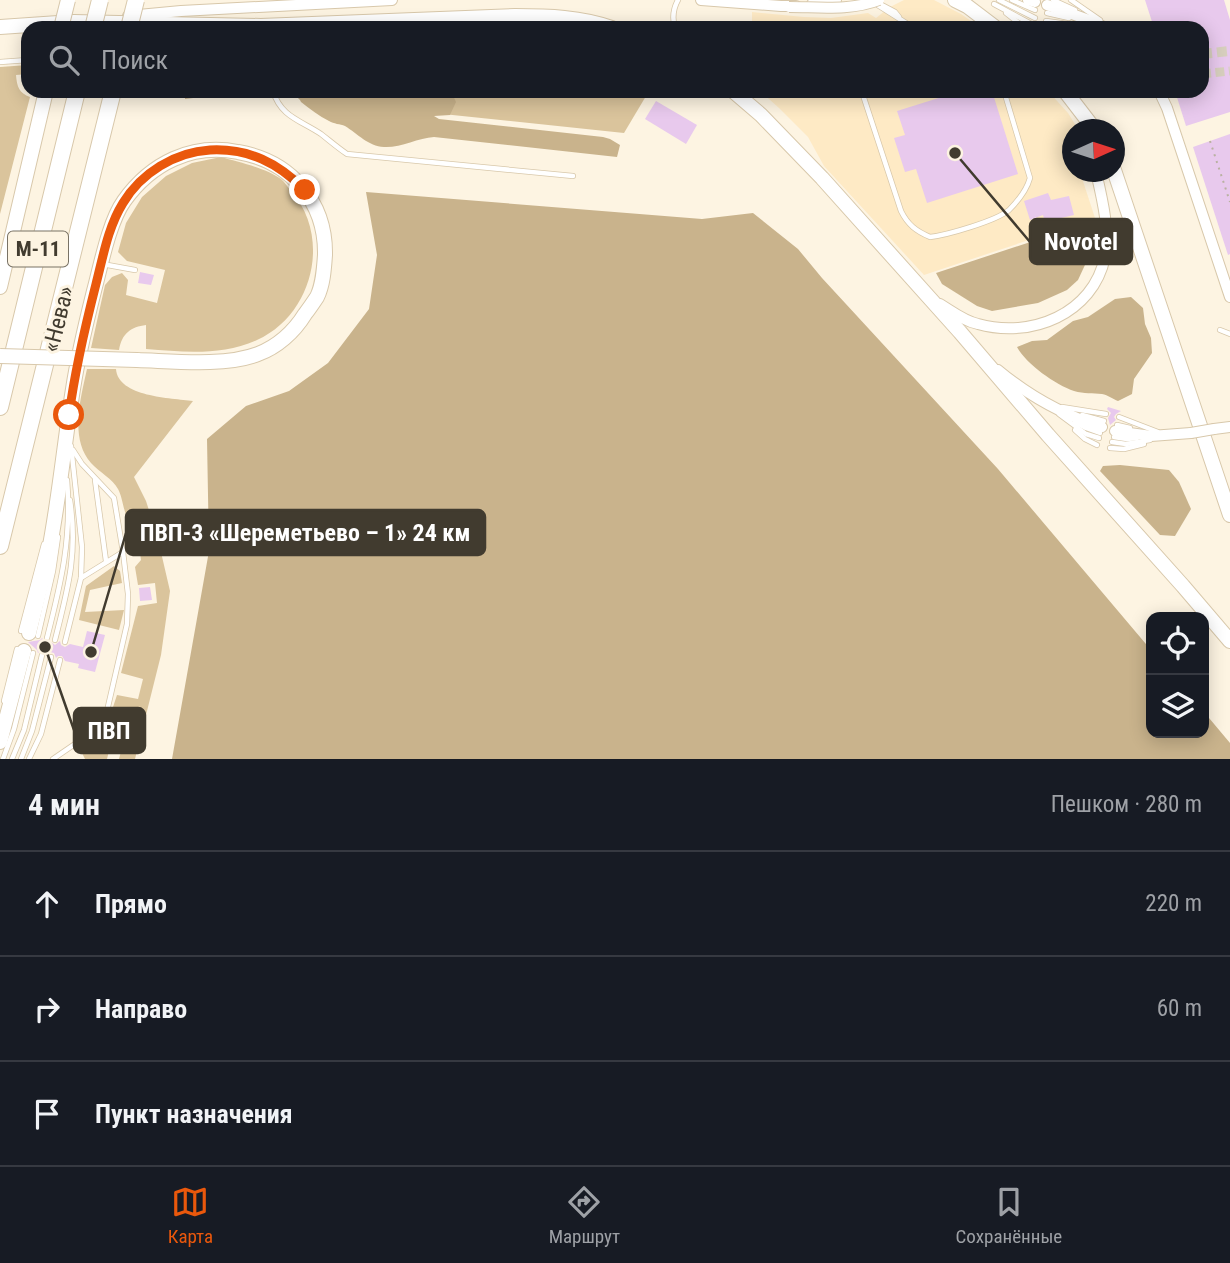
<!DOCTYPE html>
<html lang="ru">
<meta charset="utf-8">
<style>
body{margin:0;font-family:"Roboto Condensed",sans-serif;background:#20242c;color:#f1f3f6}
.controls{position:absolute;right:21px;bottom:21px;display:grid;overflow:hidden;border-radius:14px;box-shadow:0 4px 18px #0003}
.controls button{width:63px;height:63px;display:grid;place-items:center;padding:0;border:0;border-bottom:2px solid #363941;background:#171b24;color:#f1f3f6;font:35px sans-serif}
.compass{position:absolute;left:1062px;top:119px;width:63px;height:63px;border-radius:50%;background:#171b24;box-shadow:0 4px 18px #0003;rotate:87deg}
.stop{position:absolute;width:21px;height:21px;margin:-16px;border:5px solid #ea580c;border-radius:50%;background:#fff}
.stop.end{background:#ea580c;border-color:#fff;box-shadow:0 2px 7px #0008}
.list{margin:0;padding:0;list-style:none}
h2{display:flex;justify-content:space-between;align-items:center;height:91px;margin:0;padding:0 28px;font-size:30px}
h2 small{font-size:23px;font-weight:400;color:#9ea1a6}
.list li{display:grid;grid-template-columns:46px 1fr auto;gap:21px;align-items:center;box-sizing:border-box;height:105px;padding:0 28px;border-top:2px solid #363941}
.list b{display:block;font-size:26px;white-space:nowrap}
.list em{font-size:23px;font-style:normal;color:#9ea1a6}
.icon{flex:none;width:38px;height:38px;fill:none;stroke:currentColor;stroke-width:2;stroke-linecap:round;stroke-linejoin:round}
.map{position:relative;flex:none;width:1230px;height:759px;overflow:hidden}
.search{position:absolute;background:#171b24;box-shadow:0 4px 18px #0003;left:21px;right:21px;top:21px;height:77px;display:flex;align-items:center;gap:18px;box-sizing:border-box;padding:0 24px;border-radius:21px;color:#9ea1a6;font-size:26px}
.sheet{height:406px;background:#171b24}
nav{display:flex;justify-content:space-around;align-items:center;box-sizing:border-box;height:98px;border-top:2px solid #363941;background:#171b24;font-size:19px;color:#9ea1a6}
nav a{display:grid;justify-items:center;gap:4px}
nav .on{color:#ea580c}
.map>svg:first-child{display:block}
</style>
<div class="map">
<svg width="1230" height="759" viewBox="0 0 1230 759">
<rect width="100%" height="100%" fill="#fdf4e2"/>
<g fill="#feeac5">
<polygon points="904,0 934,0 961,14 981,28 752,28 752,12 804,17 831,18 868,13 876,18 890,7"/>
<polygon points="760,91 1048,91 1068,113 1078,129 1072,130 1072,139 1070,140 1072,149 1072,172 1080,172 1095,218 924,275 824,166 808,137 779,108"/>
</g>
<g fill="#dac49c">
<path d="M28 65V74L16 75C17 87 19 93 30 97L0 214V67Z"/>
<polygon points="444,91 649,91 624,133 443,114"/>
<path d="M221 157C238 162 266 168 281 179 285 182 288 188 291 191 332 237 313 315 257 340 221 356 184 352 146 349V325C131 327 122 333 119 350L91 348 105 285 112 277 122 273 128 280 126 295 157 303 165 270 127 261 118 252 126 223 142 197 166 176 192 163Z"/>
<path d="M87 369H116C118 397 171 398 193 401L134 477 146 501 157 535 170 591 161 655 135 759H119L127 728 115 720 111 713 117 695 138 699 143 679 121 673 138 606 157 603 155 583 138 585 135 567 141 560 135 518 126 515C123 507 122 496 118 489 113 479 99 472 91 463 69 438 81 397 87 369Z"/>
<polygon points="114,566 120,571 122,583 90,590 85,612 124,610 119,630 79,620 86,586"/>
<polygon points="93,739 111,743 107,759 85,759 81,751 83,746"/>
</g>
<g fill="#c9b38c">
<polygon points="185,91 250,91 185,99"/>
<path d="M291 91H324L325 93 340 96 366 91H379L402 94 410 91H451L456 102 450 115 434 116 439 119 603 137 610 139 620 145 617 157 434 137C418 138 400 148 384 147 368 146 358 134 345 126 340 124 334 124 329 121 319 116 310 109 301 102L300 100Z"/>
<polygon points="366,192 702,219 753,213 798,249 822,278 998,469 1151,650 1151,733 1204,733 1204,712 1230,743 1230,759 172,759 209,551 207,439 246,406 289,391 328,363 369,309 377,255"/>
<polygon points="1094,221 1094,236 1091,252 1078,280 1067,290 1038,303 992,311 977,306 942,284 936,273"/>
<path d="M1131 297 1143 308 1145 324 1151 338 1152 353 1134 379 1132 394 1118 401C1113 399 1108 395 1102 394 1093 393 1084 394 1074 391 1056 385 1026 364 1017 347L1032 341 1047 340 1073 321 1088 317 1115 299Z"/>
<polygon points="1120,465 1169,470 1179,482 1191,509 1175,536 1160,535 1100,471 1103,466"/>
</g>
<g fill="#e8c9ed">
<polygon points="1145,0 1224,0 1230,20 1230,112 1186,126 1175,91 1202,91 1202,28 1154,28"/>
<polygon points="961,91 992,91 1018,174 927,203 916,169 905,172 894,138 905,135 897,111"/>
<polygon points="656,101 697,125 686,144 645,119"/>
<polygon points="1230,134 1230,254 1228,255 1193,147"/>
<polygon points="1048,193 1051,200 1069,196 1074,215 1057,219 1059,225 1047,229 1043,215 1030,220 1024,201"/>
<polygon points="140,272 154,275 151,285 138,283"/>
<polygon points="1108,407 1121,411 1116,414 1114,417 1116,420 1110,425 1108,418 1111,413 1107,409"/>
<polygon points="150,587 152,600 140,601 139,588"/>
<polygon points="87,631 105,635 95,672 78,668 79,664 65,661 62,656 58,656 56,658 54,653 50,652 47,655 42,650 38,653 37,650 28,642 40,640 42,638 45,642 50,641 55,645 60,641 61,645 65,647 70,644 83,647"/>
</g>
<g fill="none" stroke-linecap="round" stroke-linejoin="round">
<polyline stroke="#d7cfbe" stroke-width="9" stroke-dasharray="9 4.5" stroke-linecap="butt" points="1202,74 1230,71"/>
<polyline stroke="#d7cfbe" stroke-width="10" stroke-dasharray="10 5" stroke-linecap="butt" points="1202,54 1230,51"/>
<defs>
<g id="service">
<polyline points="999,0 1035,18"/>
<polyline points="1012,0 1035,10"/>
<polyline points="1053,0 1075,10"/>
<polyline points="1071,0 1100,20"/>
<polyline points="878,3 895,12 899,17"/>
<polyline points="876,4 914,28"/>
<polyline points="994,4 1035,26"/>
<polyline points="1006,13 1025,28"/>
<polyline points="1047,13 1069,18"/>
<polyline points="1046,21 1097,28"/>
<polyline points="469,28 481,22"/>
<path d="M675 28C672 18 673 9 678 0"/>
<polyline points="0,62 28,60"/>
<path d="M273 91C281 117 300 120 321 134 330 141 338 148 347 154L573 176"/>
<polyline points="838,91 854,94 865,91"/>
<path d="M862 92 901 211C908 225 916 231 930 237 947 235 996 221 1009 210 1017 202 1027 189 1030 178L1004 91"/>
<polyline points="102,264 135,270"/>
<polyline points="1220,330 1230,334"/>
<polyline points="1062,407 1106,414"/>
<polyline points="1059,414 1086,434 1099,438"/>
<polyline points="1082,415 1104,421"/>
<polyline points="1119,417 1158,432"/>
<polyline points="1075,422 1086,428 1100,433"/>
<polyline points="1117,425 1130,428"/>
<polyline points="1075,430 1085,439 1097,445"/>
<polyline points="1114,437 1127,439 1137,438"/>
<polyline points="1112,442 1126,444 1150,440"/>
<polyline points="1110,448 1124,449 1144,444"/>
<polyline points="73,450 82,464 114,498 123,552 81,578"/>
<polyline points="95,480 106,561"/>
<polyline points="21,631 44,544"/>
<polyline points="38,636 53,571 58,537"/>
<path d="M47 638C61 583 72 538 67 480"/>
<path d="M55 640C68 588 78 554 70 500"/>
<polyline points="65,642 81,578 82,547 71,446"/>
<polyline points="4,701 17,649"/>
<polyline points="3,759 14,729 33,653"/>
<polyline points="12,759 24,730 42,655"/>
<polyline points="21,759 32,731 51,657"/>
<polyline points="29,759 41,734 60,660"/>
<polyline points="53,759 104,724 127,624 128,594 123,552"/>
</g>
<g id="tertiary">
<polyline points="701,0 781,6 796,6"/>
<polyline points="1028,0 1035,2"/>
<polyline points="812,4 836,0"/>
<polyline points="1047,5 1097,23 1105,28"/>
<polyline points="128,16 181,11 392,0"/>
<polyline points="1159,91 1167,108 1230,297"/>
<path d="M940 304C953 312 964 321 978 324 1031 339 1093 314 1105 257 1110 230 1102 198 1096 172"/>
<path d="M998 370C1029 396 1063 415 1102 427"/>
<polyline points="1214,429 1230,427"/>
<polyline points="1115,431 1151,436 1191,433"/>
</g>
<g id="primary">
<polyline points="955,0 967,6 996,28"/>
<path d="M73 22 261 26 515 16C548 16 581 17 612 28"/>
<polyline points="733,91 761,115 822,178 960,332 1048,435 1183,586 1230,641"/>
<polyline points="1065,91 1095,130"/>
<polyline points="1114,170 1230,515"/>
<polyline points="0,287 46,91"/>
<path d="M29 633C35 608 42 582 48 556 59 501 64 445 73 389 78 356 86 323 94 291 101 265 109 222 124 201 151 163 192 143 238 152 291 161 326 202 325 255 324 269 323 285 317 297 313 303 309 309 305 314 294 332 277 347 258 354 224 367 172 361 137 360"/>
<polyline points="0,742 24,651"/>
</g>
<polyline id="trunk" points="0,27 73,22"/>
<g id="motorway">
<polyline points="0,407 77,91"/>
<polyline points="0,546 113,91"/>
</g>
</defs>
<use href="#service" stroke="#d8c8ab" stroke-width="6"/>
<use href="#tertiary" stroke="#d8c8ab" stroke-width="12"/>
<use href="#primary" stroke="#d8c8ab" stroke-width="16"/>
<use href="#trunk" stroke="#d8c8ab" stroke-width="16"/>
<use href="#motorway" stroke="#d8c8ab" stroke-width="18"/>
<polyline stroke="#b9b1a1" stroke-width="2" stroke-dasharray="2 5" stroke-linecap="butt" points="1210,141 1230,202"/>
<use href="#service" stroke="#fff" stroke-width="4.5"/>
<use href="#tertiary" stroke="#fff" stroke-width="10"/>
<use href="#primary" stroke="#fff" stroke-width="14"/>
<use href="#trunk" stroke="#fff" stroke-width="14"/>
<use href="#motorway" stroke="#fff" stroke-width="16"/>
<defs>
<g id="tertiary-bridge">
<path d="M789 7C819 7 851 11 879 0"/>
<polyline points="1191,433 1214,429"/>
</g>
<g id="primary-bridge">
<polyline points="61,28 68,0"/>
<polyline points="0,356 137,360"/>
</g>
<g id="motorway-bridge">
<polyline points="93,28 100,0"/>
<polyline points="129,28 136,0"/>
</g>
</defs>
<use href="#tertiary-bridge" stroke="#d8c8ab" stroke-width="12" stroke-linecap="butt"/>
<use href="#primary-bridge" stroke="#d8c8ab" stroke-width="16" stroke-linecap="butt"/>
<use href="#motorway-bridge" stroke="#d8c8ab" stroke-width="18" stroke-linecap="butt"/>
<use href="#tertiary-bridge" stroke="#fff" stroke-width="10"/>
<use href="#primary-bridge" stroke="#fff" stroke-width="14"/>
<use href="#motorway-bridge" stroke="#fff" stroke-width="16"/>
</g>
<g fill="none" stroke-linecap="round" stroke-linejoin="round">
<path stroke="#ea580c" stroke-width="9" d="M69 415C75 370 85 327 96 284 103 257 108 227 123 203 141 173 175 152 210 150 249 148 278 163 305 190"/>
</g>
<g text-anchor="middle" stroke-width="6" stroke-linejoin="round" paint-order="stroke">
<rect fill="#fdf4e2" stroke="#797265" stroke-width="2" x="8" y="231.5" width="60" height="35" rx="5"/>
<g font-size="21" font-weight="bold" fill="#413b2f">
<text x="38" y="256">М-11</text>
</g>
<g font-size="23" fill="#413b2f" stroke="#fdf4e2">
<text transform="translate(58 319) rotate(-76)" y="8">«Нева»</text>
</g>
</g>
<path fill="none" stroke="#413b2f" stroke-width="2.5" d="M955 153L1030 242M91 652L126 533M45 647L74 730"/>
<g fill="#413b2f" stroke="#fdf4e2" stroke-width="2.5">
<circle cx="955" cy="153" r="7"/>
<circle cx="91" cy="652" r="7"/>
<circle cx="45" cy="647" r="7"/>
</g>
<g fill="#413b2f" stroke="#413b2f" stroke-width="2.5">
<rect x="1030" y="219" width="102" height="45" rx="7"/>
<rect x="126" y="510" width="359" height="45" rx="7"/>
<rect x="74" y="708" width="71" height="45" rx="7"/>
</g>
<g font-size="24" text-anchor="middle" font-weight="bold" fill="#fff">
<text x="1081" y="250">Novotel</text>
<text x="305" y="541">ПВП-3 «Шереметьево – 1» 24 км</text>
<text x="109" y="739">ПВП</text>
</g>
</svg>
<div class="controls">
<button><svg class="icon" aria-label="locate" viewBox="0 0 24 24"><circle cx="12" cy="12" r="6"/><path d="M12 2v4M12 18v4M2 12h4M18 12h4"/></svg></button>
<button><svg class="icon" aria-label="layers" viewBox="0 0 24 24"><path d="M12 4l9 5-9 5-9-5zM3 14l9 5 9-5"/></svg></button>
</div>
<svg class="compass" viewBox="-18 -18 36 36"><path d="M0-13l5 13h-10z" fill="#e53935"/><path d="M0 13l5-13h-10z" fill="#9ea1a6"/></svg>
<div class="stop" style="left:69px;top:415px"></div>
<div class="stop end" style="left:305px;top:190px"></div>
<div class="search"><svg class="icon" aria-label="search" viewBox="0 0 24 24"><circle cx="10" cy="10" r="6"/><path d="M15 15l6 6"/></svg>Поиск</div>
</div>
<section class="sheet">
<h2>4 мин<small>Пешком · 280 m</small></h2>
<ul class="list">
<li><svg class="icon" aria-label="ahead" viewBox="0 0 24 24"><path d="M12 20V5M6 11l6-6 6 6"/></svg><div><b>Прямо</b></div><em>220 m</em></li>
<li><svg class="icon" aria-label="right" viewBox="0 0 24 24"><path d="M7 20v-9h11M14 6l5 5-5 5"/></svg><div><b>Направо</b></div><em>60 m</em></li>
<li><svg class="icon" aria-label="arrive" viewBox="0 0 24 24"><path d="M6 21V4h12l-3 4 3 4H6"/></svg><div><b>Пункт назначения</b></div></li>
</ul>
</section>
<nav>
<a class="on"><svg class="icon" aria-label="map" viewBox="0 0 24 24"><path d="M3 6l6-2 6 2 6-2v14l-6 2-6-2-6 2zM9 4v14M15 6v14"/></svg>Карта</a>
<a><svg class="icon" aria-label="directions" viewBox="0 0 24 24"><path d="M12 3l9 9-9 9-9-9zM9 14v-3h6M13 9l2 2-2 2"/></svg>Маршрут</a>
<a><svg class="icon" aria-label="saved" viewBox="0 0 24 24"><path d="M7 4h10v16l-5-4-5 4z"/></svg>Сохранённые</a>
</nav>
